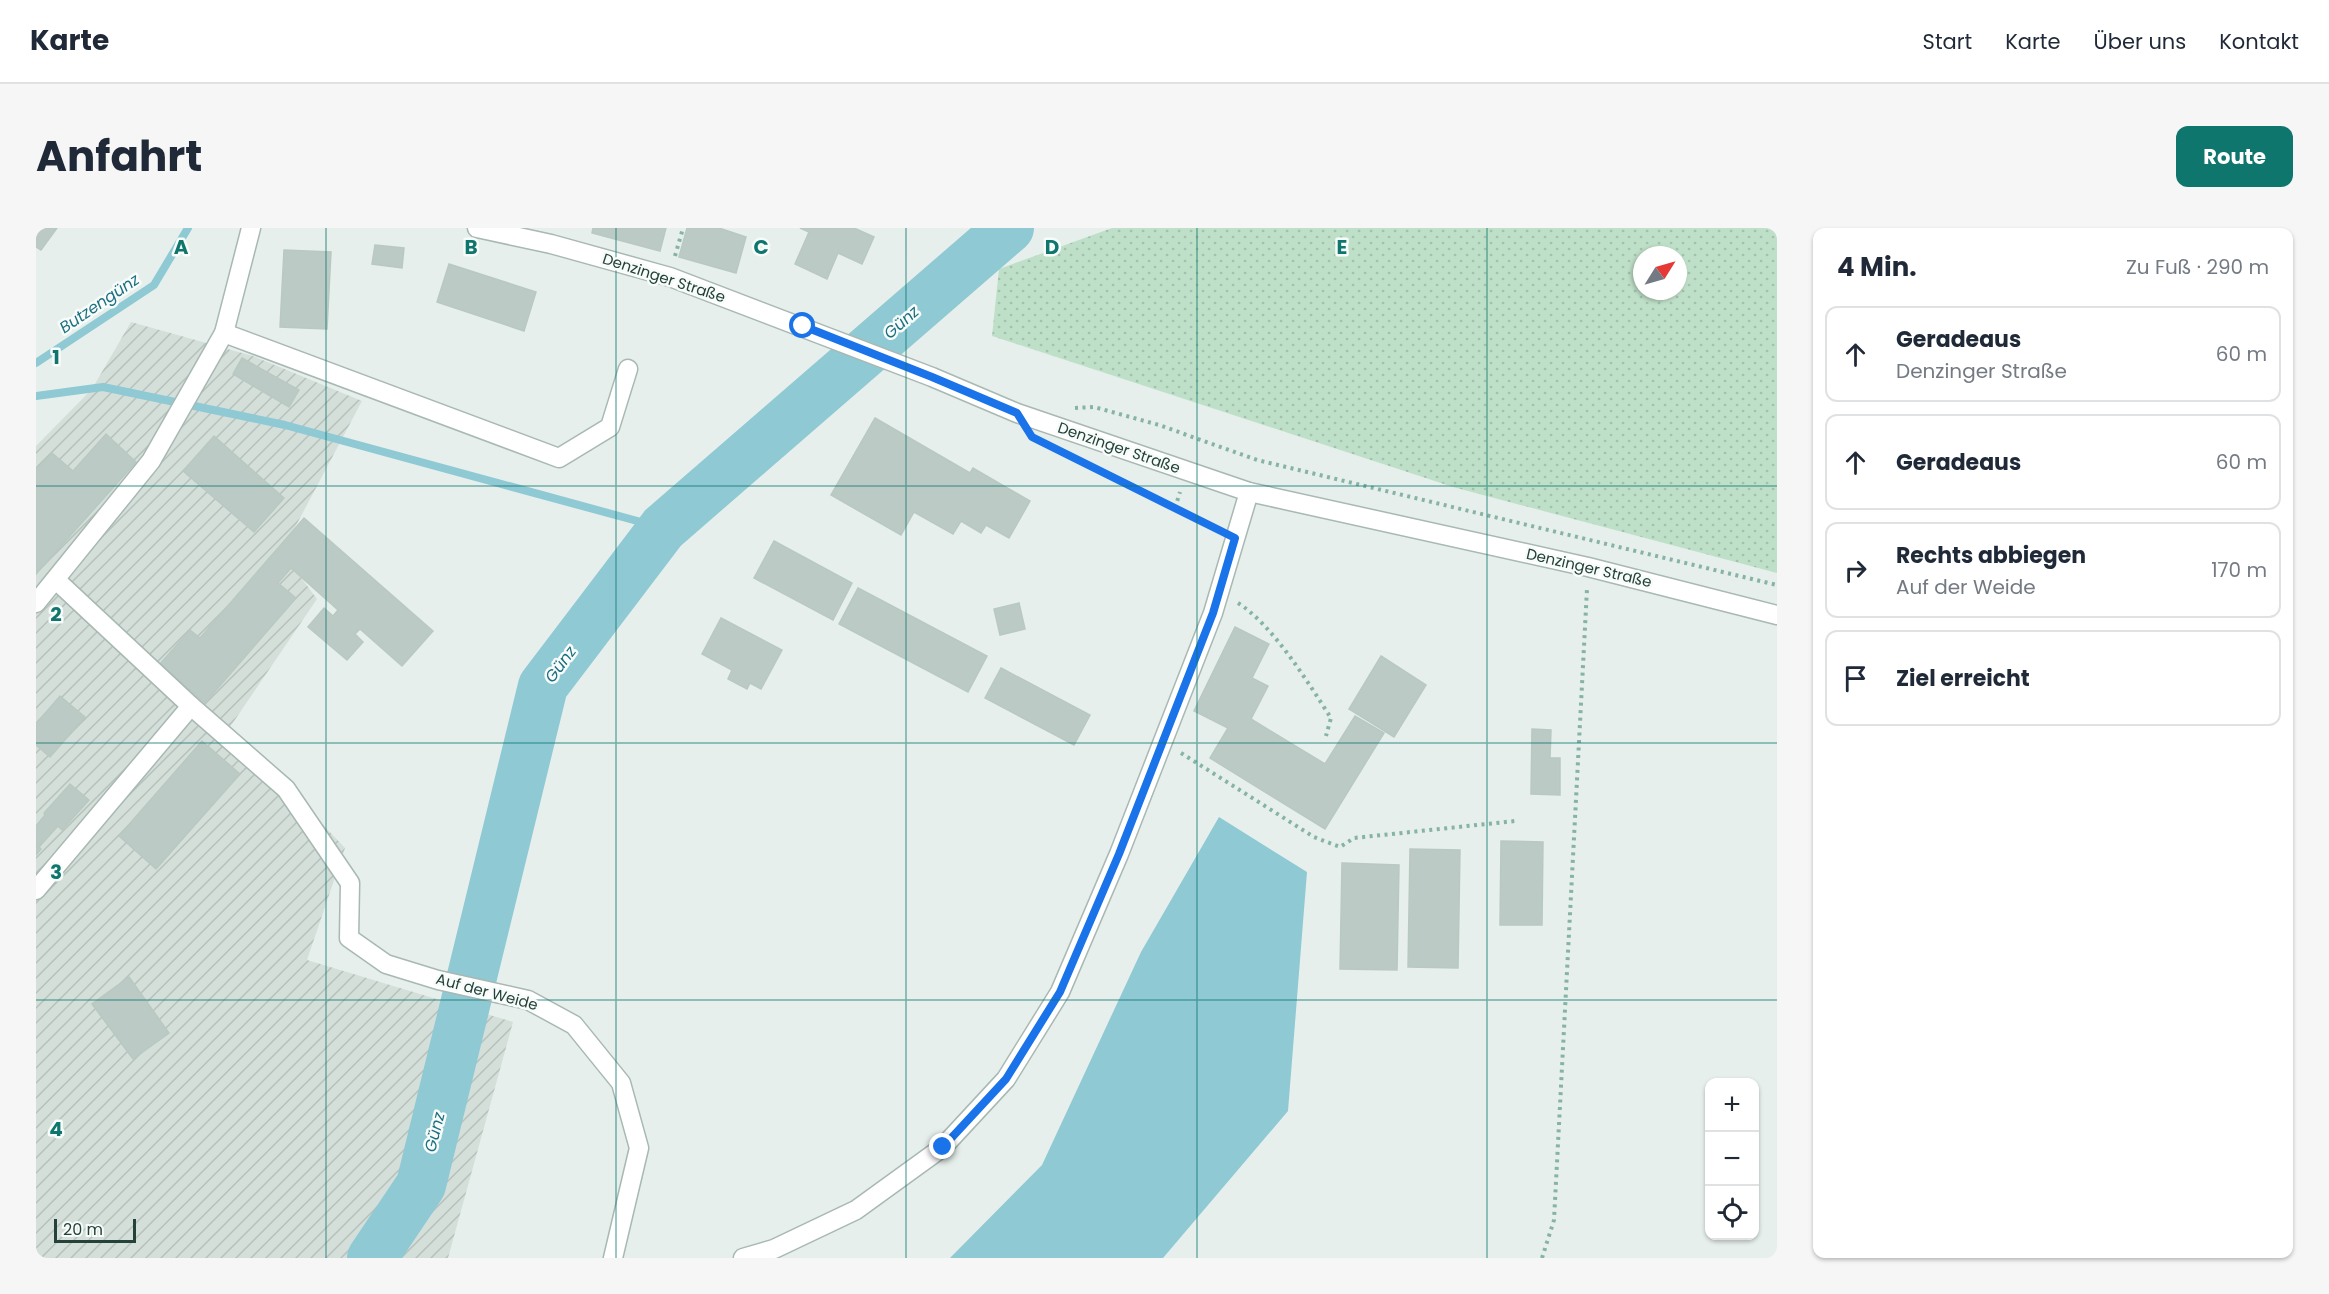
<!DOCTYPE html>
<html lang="de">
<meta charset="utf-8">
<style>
body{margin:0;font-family:Poppins,sans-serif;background:#f6f6f7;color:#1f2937}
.controls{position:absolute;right:18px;bottom:18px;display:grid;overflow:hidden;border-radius:12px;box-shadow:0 2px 4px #0004}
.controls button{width:54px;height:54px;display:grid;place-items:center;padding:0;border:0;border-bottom:2px solid #e0e1e3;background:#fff;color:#1f2937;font:30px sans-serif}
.compass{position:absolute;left:1597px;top:18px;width:54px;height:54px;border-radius:50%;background:#fff;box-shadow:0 2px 4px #0004;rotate:53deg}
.scale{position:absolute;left:18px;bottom:15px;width:82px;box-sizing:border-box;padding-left:6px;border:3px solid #24423a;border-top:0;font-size:16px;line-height:21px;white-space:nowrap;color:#24423a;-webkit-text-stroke:4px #f7fbf9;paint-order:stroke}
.stop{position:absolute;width:18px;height:18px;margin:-14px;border:4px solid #1a73e8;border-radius:50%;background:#fff}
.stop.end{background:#1a73e8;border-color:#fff;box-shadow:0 2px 6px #0008}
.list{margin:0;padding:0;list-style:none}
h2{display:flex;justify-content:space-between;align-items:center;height:78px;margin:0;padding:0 24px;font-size:26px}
h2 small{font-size:20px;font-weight:400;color:#747a83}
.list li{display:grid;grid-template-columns:39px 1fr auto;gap:18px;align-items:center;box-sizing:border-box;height:96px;margin:0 12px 12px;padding:0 12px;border:2px solid #e0e1e3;border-radius:12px}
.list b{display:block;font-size:22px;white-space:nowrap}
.list p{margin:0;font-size:20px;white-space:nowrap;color:#747a83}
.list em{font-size:20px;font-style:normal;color:#747a83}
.icon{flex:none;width:33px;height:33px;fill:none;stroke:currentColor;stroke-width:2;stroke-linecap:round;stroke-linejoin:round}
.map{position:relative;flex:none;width:1741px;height:1030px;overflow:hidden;border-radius:12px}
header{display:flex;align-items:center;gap:36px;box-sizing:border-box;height:84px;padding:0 30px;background:#fff;border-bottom:2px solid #e0e1e3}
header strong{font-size:28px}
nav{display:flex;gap:33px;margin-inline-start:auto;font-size:21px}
.intro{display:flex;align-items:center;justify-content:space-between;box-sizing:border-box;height:144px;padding:0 36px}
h1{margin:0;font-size:42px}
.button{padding:15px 27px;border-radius:12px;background:#0f766e;color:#fff;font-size:21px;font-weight:700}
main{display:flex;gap:36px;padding:0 36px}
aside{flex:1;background:#fff;border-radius:12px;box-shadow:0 2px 4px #0004}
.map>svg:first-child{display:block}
</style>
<header>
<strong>Karte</strong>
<nav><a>Start</a><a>Karte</a><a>Über uns</a><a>Kontakt</a></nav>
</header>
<div class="intro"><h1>Anfahrt</h1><a class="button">Route</a></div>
<main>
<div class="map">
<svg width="1741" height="1030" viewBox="0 0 1741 1030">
<defs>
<pattern id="industrial-furrows" width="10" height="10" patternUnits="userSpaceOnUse" patternTransform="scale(1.5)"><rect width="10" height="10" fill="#d4dfda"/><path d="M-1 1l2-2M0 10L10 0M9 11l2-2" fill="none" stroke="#b6c1bc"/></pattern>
<pattern id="grass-dots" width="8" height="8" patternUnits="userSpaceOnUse" patternTransform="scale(1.5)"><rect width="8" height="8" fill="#bfe0c8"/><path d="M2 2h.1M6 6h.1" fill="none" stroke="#a4c1ad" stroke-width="1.8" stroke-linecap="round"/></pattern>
</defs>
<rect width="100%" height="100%" fill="#e6efeb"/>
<polygon fill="url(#industrial-furrows)" points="95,94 217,128 326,173 246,324 281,371 194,499 309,620 271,732 477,794 412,1030 0,1030 0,218 56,161"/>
<path fill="url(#grass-dots)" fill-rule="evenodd" d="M1076 0H1741V345L1417 259 956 108 963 41ZM1606 27H1642V63H1606Z"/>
<polygon fill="#8ec9d4" points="1183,589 1271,644 1252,883 1127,1030 914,1030 1006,937 1105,724"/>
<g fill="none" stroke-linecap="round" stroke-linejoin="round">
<g stroke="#8ec9d4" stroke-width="8">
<polyline points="0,135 118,57 152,0"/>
<polyline points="0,168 67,159 249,197 627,300"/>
</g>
<polyline stroke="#8ec9d4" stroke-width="50" points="336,1030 385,957 507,458 627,300 973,0"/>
</g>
<g fill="#bbcac4" stroke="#b8c9c2" stroke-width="1.5">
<polygon points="0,0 21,0 5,22 0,19"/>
<polygon points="557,0 630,0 624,23 556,5"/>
<polygon points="651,0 683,0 710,9 700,45 643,29"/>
<polygon points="764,0 818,0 838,9 826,36 802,25 791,51 759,36 773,4"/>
<polygon points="339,17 368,20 366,40 336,36"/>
<polygon points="248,22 295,24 291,101 244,99"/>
<polygon points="413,36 500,64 488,103 401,74"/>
<polygon points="206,130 263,162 253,179 197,146"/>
<polygon points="839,190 934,245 937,240 994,273 973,310 950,297 945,305 925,293 917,306 878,284 865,307 795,267"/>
<polygon points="70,206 100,234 0,346 0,242 16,225 37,243"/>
<polygon points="178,208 248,270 218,304 147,243"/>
<polygon points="268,290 397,403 366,438 324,401 319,406 327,414 311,432 272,399 288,380 297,388 302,382 255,340 242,355 260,370 169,475 124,436 154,402 164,410"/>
<polygon points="738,313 816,355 797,392 718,350"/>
<polygon points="822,360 951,428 932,464 803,396"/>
<polygon points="983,375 989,401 964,407 958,381"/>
<polygon points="685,390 746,422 725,461 714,455 711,461 692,451 696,442 666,426"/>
<polygon points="1199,399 1233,416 1216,450 1232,458 1215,491 1289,536 1319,488 1348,505 1289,601 1174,530 1192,500 1158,483"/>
<polygon points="1345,428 1390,457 1358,509 1313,481"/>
<polygon points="965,440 1054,487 1038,517 949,470"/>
<polygon points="24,468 49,489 14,529 0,517 0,496"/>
<polygon points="1496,501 1515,502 1514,530 1524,530 1524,567 1495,566"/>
<polygon points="166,513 204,546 120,641 83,608"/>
<polygon points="34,556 53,572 26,602 22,598 3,619 5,621 0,627 0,598 9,587 8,585"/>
<polygon points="1465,613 1507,614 1506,697 1464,697"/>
<polygon points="1374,621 1424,622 1422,740 1372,739"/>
<polygon points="1306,635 1363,637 1361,742 1304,741"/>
<polygon points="93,749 133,805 97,831 56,776"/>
</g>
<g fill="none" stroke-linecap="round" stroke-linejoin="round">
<defs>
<g id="minor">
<polyline points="441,0 515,16 634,49 896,149 981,185 1213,264 1552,339 1741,387"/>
<polyline points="188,105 523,230 574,199 592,141"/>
<polyline points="20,352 155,478 250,561 314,655 313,710 350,736 402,752 492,772 538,797 585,855 603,920 577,1030"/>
<polyline points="0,375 115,233 188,105 215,0"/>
<polyline points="0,662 155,478"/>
<polyline points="707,1030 738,1021 820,982 907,919 970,851 1024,764 1083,626 1177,385 1213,264"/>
</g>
</defs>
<use href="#minor" stroke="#a8b8b2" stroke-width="21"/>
<g stroke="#86b3a5" stroke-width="4" stroke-dasharray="3 4.5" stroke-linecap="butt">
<polyline points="639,28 647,0"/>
<polyline points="1039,180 1058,179 1123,197 1221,232 1741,357"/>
<polyline points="1042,232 1180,301"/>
<polyline points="1139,280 1144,264"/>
<path d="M1202 375C1237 397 1273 456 1295 490L1290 508"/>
<polyline points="1145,525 1278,609 1304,619 1318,610 1479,593"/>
<polyline points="1506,1030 1518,992 1551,361"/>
</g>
<use href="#minor" stroke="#fff" stroke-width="18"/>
</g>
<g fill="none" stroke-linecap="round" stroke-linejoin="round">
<polyline stroke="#1a73e8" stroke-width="8" points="767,98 896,149 981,185 996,209 1199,310 1177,385 1083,626 1024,764 970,851 907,919"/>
</g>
<path fill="none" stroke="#0f766e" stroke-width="1.5" stroke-opacity="0.55" d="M290 0V1030M580 0V1030M870 0V1030M1161 0V1030M1451 0V1030M0 258H1741M0 515H1741M0 772H1741"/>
<g text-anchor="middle" stroke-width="5" stroke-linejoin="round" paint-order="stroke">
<g font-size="15" fill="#24423a" stroke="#f7fbf9">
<text transform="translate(628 50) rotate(18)" y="5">Denzinger Straße</text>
<text transform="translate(1083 220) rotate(19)" y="5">Denzinger Straße</text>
<text transform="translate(1553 340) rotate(13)" y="5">Denzinger Straße</text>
<text transform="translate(451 764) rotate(15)" y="5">Auf der Weide</text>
</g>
<g font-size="16" font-style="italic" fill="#1c6f80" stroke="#f7fbf9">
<text transform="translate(63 75) rotate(-34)" y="6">Butzengünz</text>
<text transform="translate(865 94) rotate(-41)" y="6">Günz</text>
<text transform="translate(524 436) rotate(-53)" y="6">Günz</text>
<text transform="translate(398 904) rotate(-76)" y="6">Günz</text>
</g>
</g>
<g font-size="20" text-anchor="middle" font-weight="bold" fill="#0f766e" stroke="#f7fbf9" stroke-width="5" stroke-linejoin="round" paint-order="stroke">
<text x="145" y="26">A</text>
<text x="435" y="26">B</text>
<text x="725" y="26">C</text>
<text x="1016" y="26">D</text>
<text x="1306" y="26">E</text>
<text x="20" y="136">1</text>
<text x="20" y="393">2</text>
<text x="20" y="651">3</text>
<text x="20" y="908">4</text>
</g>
</svg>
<div class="controls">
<button>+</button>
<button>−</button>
<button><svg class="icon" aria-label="locate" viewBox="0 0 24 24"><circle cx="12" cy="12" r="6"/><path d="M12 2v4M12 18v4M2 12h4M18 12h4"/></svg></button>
</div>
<svg class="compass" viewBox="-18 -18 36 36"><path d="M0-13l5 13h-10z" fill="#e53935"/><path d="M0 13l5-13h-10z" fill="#747a83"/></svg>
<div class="scale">20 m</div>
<div class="stop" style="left:767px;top:98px"></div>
<div class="stop end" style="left:907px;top:919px"></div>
</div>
<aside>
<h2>4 Min.<small>Zu Fuß · 290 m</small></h2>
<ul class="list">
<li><svg class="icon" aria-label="ahead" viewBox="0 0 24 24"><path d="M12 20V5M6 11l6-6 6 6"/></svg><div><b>Geradeaus</b><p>Denzinger Straße</p></div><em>60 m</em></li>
<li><svg class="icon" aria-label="ahead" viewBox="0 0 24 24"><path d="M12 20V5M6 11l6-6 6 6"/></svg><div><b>Geradeaus</b></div><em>60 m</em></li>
<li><svg class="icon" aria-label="right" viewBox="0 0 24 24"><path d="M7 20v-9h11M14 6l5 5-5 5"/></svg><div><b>Rechts abbiegen</b><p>Auf der Weide</p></div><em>170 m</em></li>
<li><svg class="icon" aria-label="arrive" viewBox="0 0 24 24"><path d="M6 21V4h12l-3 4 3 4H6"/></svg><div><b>Ziel erreicht</b></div></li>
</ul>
</aside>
</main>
